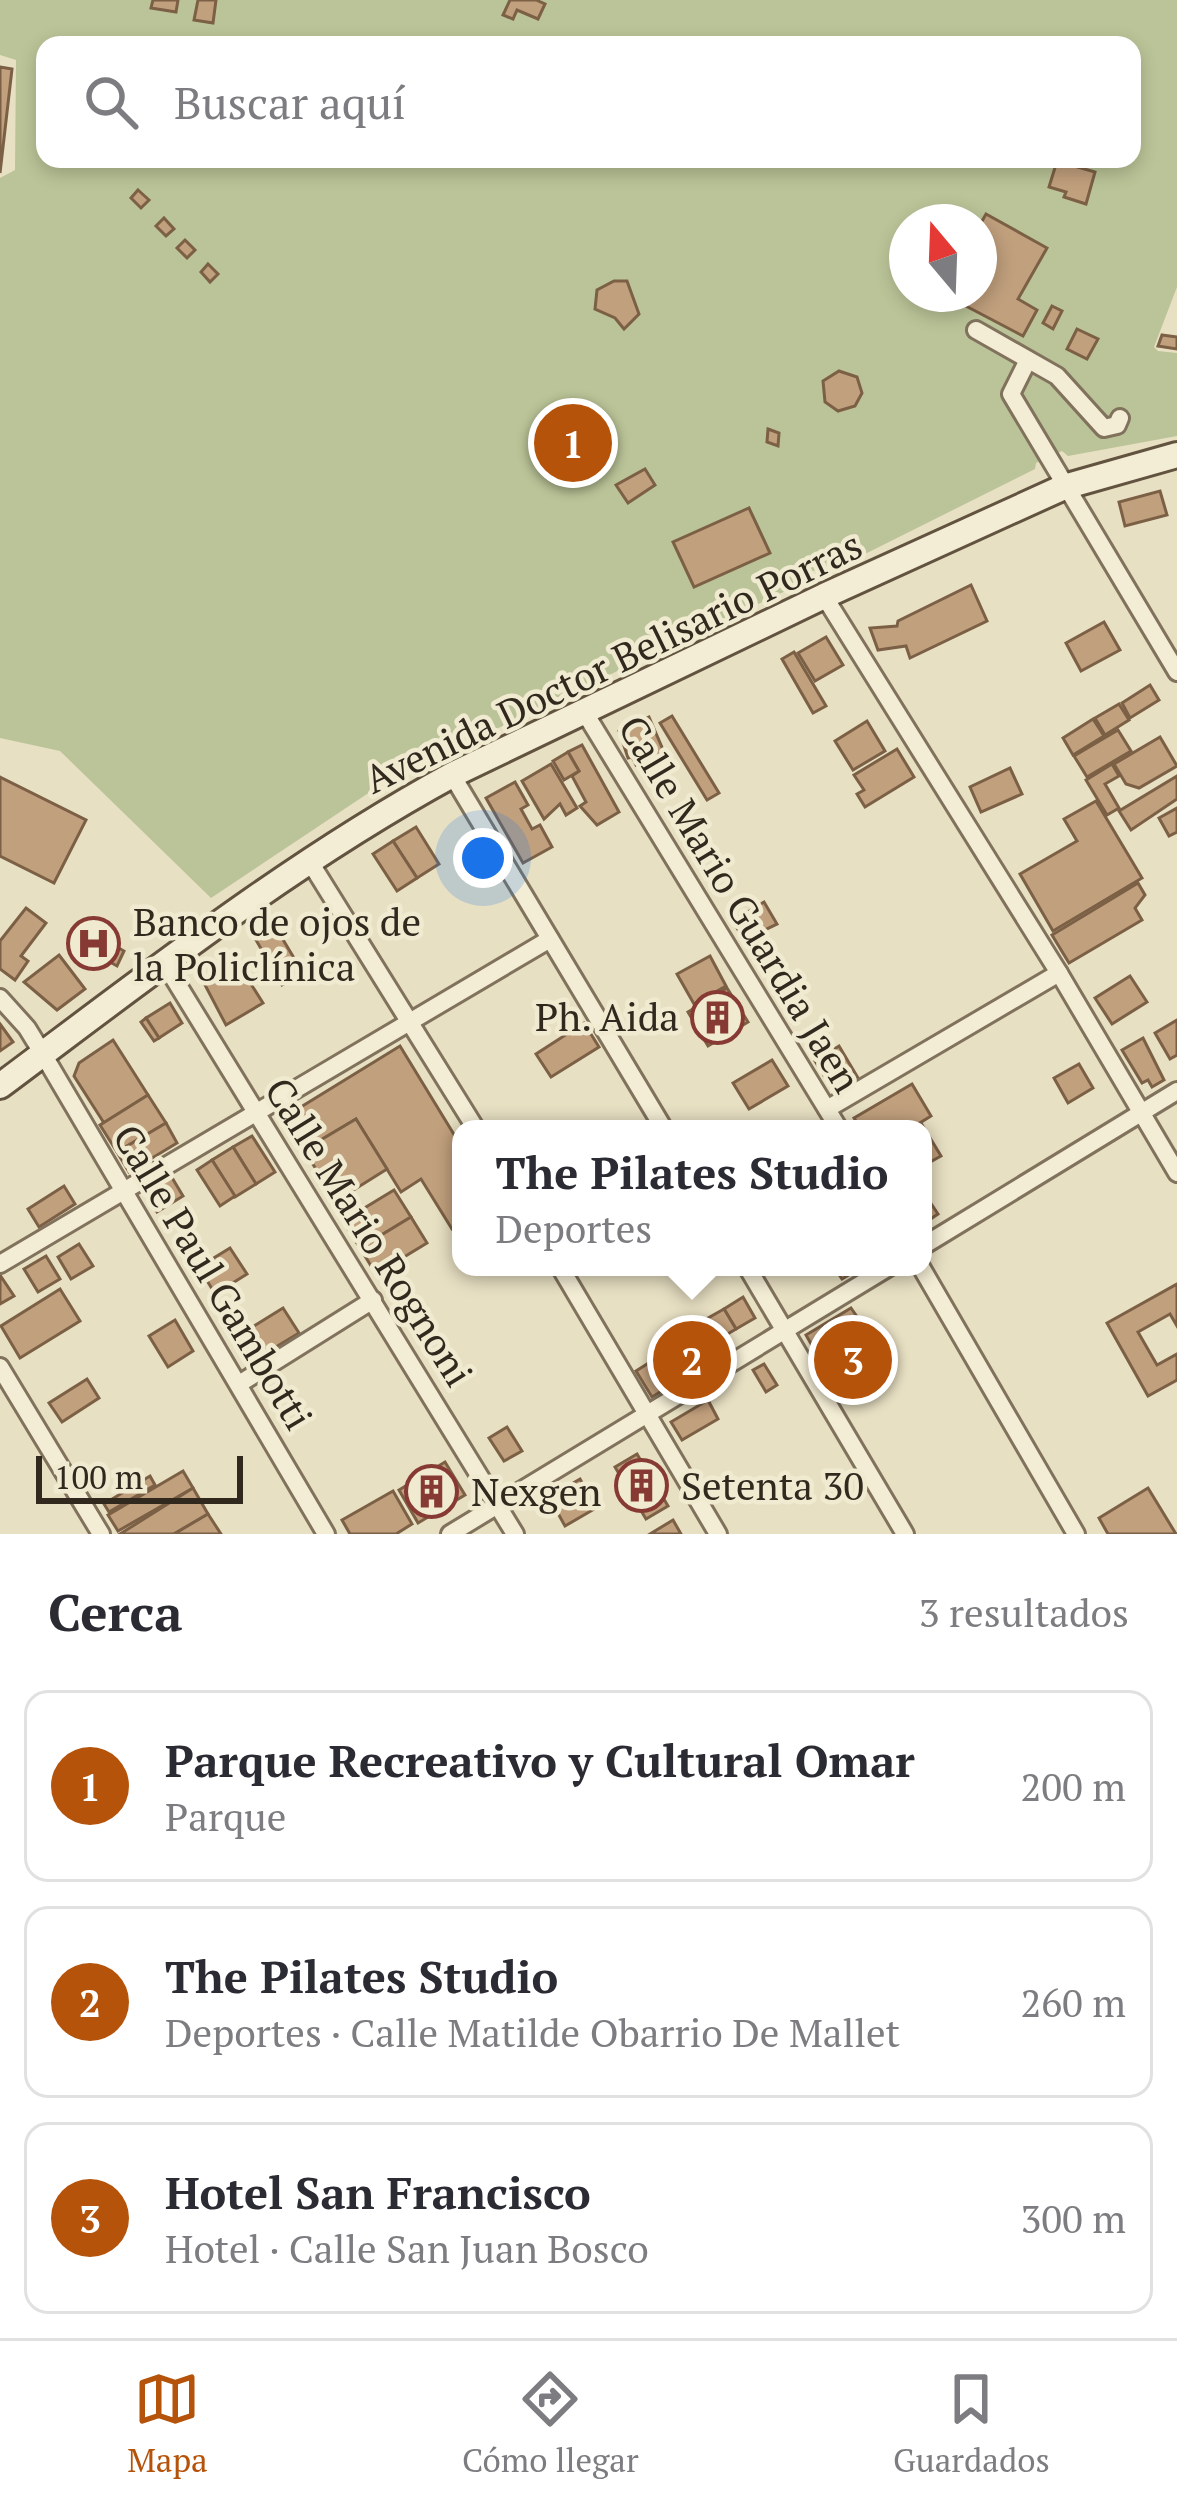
<!DOCTYPE html>
<html lang="es">
<meta charset="utf-8">
<style>
body{margin:0;font-family:"PT Serif",serif;background:#f2f2f3;color:#2b2b33}
.compass{position:absolute;left:889px;top:204px;width:108px;height:108px;border-radius:50%;background:#fff;box-shadow:0 6px 18px #0003;rotate:341deg}
.scale{position:absolute;left:36px;bottom:30px;width:207px;box-sizing:border-box;padding-left:12px;border:6px solid #31291e;border-top:0;font-size:33px;line-height:42px;white-space:nowrap;color:#31291e;-webkit-text-stroke:9px #f0ead1;paint-order:stroke}
.you{position:absolute;left:483px;top:858px;width:42px;height:42px;margin:-30px;border:9px solid #fff;border-radius:50%;background:#1a73e8;box-shadow:0 0 0 18px #1a73e833}
.badge{display:grid;place-items:center;width:78px;height:78px;border-radius:50%;background:#b45309;color:#fff;font-size:39px;font-weight:700}
.pin{position:absolute;translate:-50% -50%;border:6px solid #fff;box-shadow:0 3px 12px #0006}
.popup{position:absolute;left:452px;top:1120px;width:480px;height:156px;box-sizing:border-box;display:grid;place-content:center;border-radius:24px;background:#fff;filter:drop-shadow(0 3px 9px #0005);font-size:39px;white-space:nowrap;color:#7c7c81}
.popup b{font-size:45px;color:#2b2b33}
.popup::after{content:'';position:absolute;left:50%;top:100%;margin-left:-24px;border:24px solid transparent;border-top-color:#fff}
.list{margin:0;padding:0;list-style:none}
h2{display:flex;justify-content:space-between;align-items:center;height:156px;margin:0;padding:0 48px;font-size:51px}
h2 small{font-size:39px;font-weight:400;color:#7c7c81}
.list li{display:grid;grid-template-columns:78px 1fr auto;gap:36px;align-items:center;box-sizing:border-box;height:192px;margin:0 24px 24px;padding:0 24px;border:3px solid #e1e1e2;border-radius:24px}
.list b{display:block;font-size:45px;white-space:nowrap}
.list p{margin:0;font-size:39px;white-space:nowrap;color:#7c7c81}
.list em{font-size:39px;font-style:normal;color:#7c7c81}
.icon{flex:none;width:66px;height:66px;fill:none;stroke:currentColor;stroke-width:2;stroke-linecap:round;stroke-linejoin:round}
.map{position:relative;flex:none;width:1177px;height:1534px;overflow:hidden}
.search{position:absolute;background:#fff;box-shadow:0 6px 18px #0003;left:36px;right:36px;top:36px;height:132px;display:flex;align-items:center;gap:30px;box-sizing:border-box;padding:0 42px;border-radius:24px;color:#7c7c81;font-size:45px}
.sheet{height:804px;background:#fff}
nav{display:flex;justify-content:space-around;align-items:center;box-sizing:border-box;height:168px;border-top:3px solid #e1e1e2;background:#fff;font-size:33px;color:#7c7c81}
nav a{display:grid;justify-items:center;gap:6px}
nav .on{color:#b45309}
.map>svg:first-child{display:block}
</style>
<div class="map">
<svg width="1177" height="1534" viewBox="0 0 1177 1534">
<rect width="100%" height="100%" fill="#e8e0c3"/>
<path fill="#bbc498" fill-rule="evenodd" d="M0 0H1177V287L1154 347 1158 351 1177 353V436L1068 456 1062 451 1036 463 1035 469 831 571 821 567 796 580 794 587 385 782 211 898 60 751 0 738V178L15 170 16 60 0 55ZM45 45H1132V159H45ZM907 222H979V294H907Z"/>
<g fill="#c1a07d" stroke="#7c6045" stroke-width="3">
<polygon points="153,0 178,0 176,12 151,8"/>
<polygon points="198,0 216,0 213,23 194,20"/>
<polygon points="510,0 536,0 545,4 538,19 517,10 513,19 503,15"/>
<polygon points="0,67 12,69 0,173"/>
<polygon points="1057,161 1095,172 1086,204 1064,197 1066,192 1049,187"/>
<polygon points="138,190 149,200 141,208 131,198"/>
<polygon points="986,214 1047,248 1018,299 1037,310 1023,336 943,294 979,294 979,222 965,222 968,216 981,223"/>
<polygon points="164,218 174,229 166,236 156,226"/>
<polygon points="185,240 195,250 187,258 177,248"/>
<polygon points="208,264 218,274 210,282 201,272"/>
<polygon points="614,281 627,281 639,314 624,329 615,318 595,309 597,290"/>
<polygon points="1052,306 1062,311 1053,329 1043,323"/>
<polygon points="1077,329 1098,339 1087,359 1067,349"/>
<polygon points="1162,335 1177,337 1177,349 1158,346"/>
<polygon points="839,371 857,377 862,393 855,406 838,411 825,402 823,381"/>
<polygon points="768,429 779,433 778,446 767,442"/>
<polygon points="645,469 655,485 628,503 616,485"/>
<polygon points="1160,491 1167,515 1125,526 1119,502"/>
<polygon points="749,508 770,553 694,587 673,542"/>
<polygon points="971,585 987,621 910,658 906,646 878,650 870,628 897,626 898,621"/>
<polygon points="1104,622 1120,650 1081,671 1066,643"/>
<polygon points="826,637 843,665 815,681 798,653"/>
<polygon points="794,652 826,706 813,713 782,659"/>
<polygon points="1150,685 1159,700 1130,718 1122,703"/>
<polygon points="1119,704 1129,720 1105,735 1095,718"/>
<polygon points="672,716 719,793 707,800 660,723"/>
<polygon points="649,717 664,752 636,765 632,757 628,758 619,731"/>
<polygon points="1093,719 1104,736 1073,755 1063,738"/>
<polygon points="867,721 885,751 853,770 835,741"/>
<polygon points="1118,730 1131,751 1087,777 1074,756"/>
<polygon points="1160,737 1177,766 1139,788 1126,784 1114,764"/>
<polygon points="582,745 619,812 597,825 580,806 586,802 572,776 579,771 568,752"/>
<polygon points="897,749 914,777 865,807 857,794 864,790 854,775"/>
<polygon points="568,752 579,771 564,780 553,761"/>
<polygon points="551,764 577,808 566,815 560,804 544,819 522,781"/>
<polygon points="1112,764 1119,776 1105,784 1119,808 1107,815 1086,780"/>
<polygon points="1010,768 1022,794 981,812 970,787"/>
<polygon points="1177,776 1177,799 1131,830 1119,811"/>
<polygon points="0,777 86,820 54,883 0,856"/>
<polygon points="515,782 528,805 521,809 532,829 540,825 552,847 523,863 486,798"/>
<polygon points="1096,801 1142,878 1053,931 1020,874 1077,841 1064,819"/>
<polygon points="1177,808 1177,832 1169,836 1159,818"/>
<polygon points="416,827 439,864 417,878 393,841"/>
<polygon points="393,841 417,878 397,891 373,854"/>
<polygon points="1138,883 1145,895 1135,908 1142,920 1069,963 1052,935"/>
<polygon points="764,902 777,924 744,940 733,921"/>
<polygon points="26,908 46,923 21,956 28,961 15,980 0,969 0,941"/>
<polygon points="77,924 124,951 117,966 96,954 89,967 75,960 82,948 69,941"/>
<polygon points="276,928 303,973 282,985 256,940"/>
<polygon points="59,955 85,989 57,1010 24,982"/>
<polygon points="233,956 263,1003 226,1025 205,985 214,974 211,970"/>
<polygon points="710,956 726,986 694,1004 677,974"/>
<polygon points="1130,976 1147,1002 1112,1024 1095,998"/>
<polygon points="727,988 748,1022 708,1046 688,1012"/>
<polygon points="170,1003 182,1023 159,1038 146,1018"/>
<polygon points="146,1018 159,1038 154,1041 141,1022"/>
<polygon points="1177,1020 1177,1055 1170,1059 1155,1033"/>
<polygon points="584,1023 599,1047 551,1077 536,1054"/>
<polygon points="0,1024 13,1042 0,1051"/>
<polygon points="1143,1038 1164,1080 1152,1087 1148,1080 1142,1083 1122,1050"/>
<polygon points="113,1040 148,1095 104,1123 74,1076 79,1063"/>
<polygon points="400,1046 461,1146 457,1157 461,1163 461,1224 452,1229 421,1179 401,1192 356,1119 304,1150 283,1118"/>
<polygon points="839,1046 861,1083 837,1097 815,1061"/>
<polygon points="772,1060 788,1086 749,1109 733,1083"/>
<polygon points="1079,1064 1093,1088 1068,1103 1054,1078"/>
<polygon points="912,1084 931,1116 910,1129 861,1129 854,1118"/>
<polygon points="148,1095 166,1123 117,1152 100,1125"/>
<polygon points="356,1119 387,1169 336,1201 304,1150"/>
<polygon points="166,1123 177,1143 129,1172 117,1152"/>
<polygon points="921,1123 941,1156 923,1166 923,1129 910,1129"/>
<polygon points="252,1136 275,1172 256,1184 233,1147"/>
<polygon points="233,1147 256,1184 235,1197 212,1160"/>
<polygon points="212,1160 235,1196 220,1206 197,1170"/>
<polygon points="171,1176 183,1196 157,1212 147,1195"/>
<polygon points="64,1186 75,1204 39,1227 28,1209"/>
<polygon points="394,1190 411,1217 360,1248 343,1221"/>
<polygon points="928,1199 938,1214 923,1224 923,1202"/>
<polygon points="411,1217 427,1243 376,1274 360,1248"/>
<polygon points="79,1244 93,1266 71,1279 58,1257"/>
<polygon points="230,1248 247,1274 215,1294 199,1267"/>
<polygon points="46,1256 60,1279 38,1292 24,1269"/>
<polygon points="834,1267 862,1267 842,1279"/>
<polygon points="0,1275 14,1296 0,1304"/>
<polygon points="1177,1284 1177,1326 1170,1314 1138,1332 1157,1365 1177,1354 1177,1380 1148,1396 1107,1323"/>
<polygon points="60,1289 80,1321 20,1358 1,1326"/>
<polygon points="743,1297 755,1318 736,1329 724,1309"/>
<polygon points="283,1308 299,1333 251,1362 236,1337"/>
<polygon points="851,1308 860,1321 814,1349 806,1335"/>
<polygon points="724,1309 736,1329 704,1348 692,1327"/>
<polygon points="175,1320 193,1351 168,1367 149,1336"/>
<polygon points="860,1321 892,1372 846,1400 814,1349"/>
<polygon points="690,1337 707,1363 652,1397 636,1371"/>
<polygon points="764,1364 777,1385 766,1392 753,1370"/>
<polygon points="87,1379 99,1398 62,1422 49,1403"/>
<polygon points="708,1400 718,1419 682,1440 671,1422"/>
<polygon points="507,1427 522,1451 504,1461 489,1438"/>
<polygon points="637,1454 668,1506 646,1519 615,1467"/>
<polygon points="445,1462 465,1495 418,1523 399,1490"/>
<polygon points="183,1471 193,1488 118,1531 108,1515"/>
<polygon points="150,1476 155,1485 109,1512 104,1504"/>
<polygon points="580,1479 596,1508 565,1526 549,1497"/>
<polygon points="193,1488 208,1514 174,1534 120,1534"/>
<polygon points="1148,1488 1176,1534 1108,1534 1099,1518"/>
<polygon points="393,1491 412,1524 396,1534 350,1534 342,1520"/>
<polygon points="208,1514 221,1534 174,1534"/>
<polygon points="673,1520 681,1534 650,1534"/>
</g>
<g fill="none" stroke-linecap="round" stroke-linejoin="round">
<defs>
<g id="street">
<polyline points="976,330 1057,376 1104,428 1117,425 1120,418"/>
<polyline points="1028,360 1011,394 1177,672"/>
<polyline points="824,596 1059,973 1177,1173"/>
<polyline points="585,713 839,1129"/>
<polyline points="452,775 664,1129"/>
<polyline points="310,862 476,1129"/>
<polyline points="165,964 515,1534"/>
<polyline points="0,998 27,1028 43,1054 326,1534"/>
<polyline points="827,1109 1059,973"/>
<polyline points="923,1246 1177,1091"/>
<polyline points="0,1264 550,939"/>
<polyline points="560,1267 718,1534"/>
<polyline points="747,1267 905,1534"/>
<polyline points="921,1267 1076,1534"/>
<polyline points="0,1367 101,1534"/>
<polyline points="239,1384 373,1300"/>
<polyline points="450,1534 889,1267"/>
</g>
<path id="secondary" d="M0 1086C146 977 292 862 452 775L824 596 1064 487 1177 455"/>
</defs>
<use href="#street" stroke="#80725c" stroke-width="22"/>
<use href="#secondary" stroke="#61533f" stroke-width="30"/>
<use href="#street" stroke="#f4edd5" stroke-width="16"/>
<use href="#secondary" stroke="#f4edd5" stroke-width="24"/>
</g>
<defs>
<symbol id="hospital-ring" viewBox="-11 -11 22 22"><circle r="9.5" fill="#f0ead1" stroke="#873a33" stroke-width="1.5"/><path d="M-5-5h3v3.5h4V-5h3V5h-3V1.5h-4V5h-3Z" fill="#873a33"/></symbol>
<symbol id="building-ring" viewBox="-11 -11 22 22"><circle r="9.5" fill="#f0ead1" stroke="#873a33" stroke-width="1.5"/><path d="M-4-6H4V6H1V3H-1V6H-4ZM-2.5-4.3h1.7v1.8h-1.7ZM.8-4.3h1.7v1.8H.8ZM-2.5-1h1.7V.8h-1.7ZM.8-1h1.7V.8H.8Z" fill="#873a33"/></symbol>
</defs>
<g fill-rule="evenodd">
<use href="#hospital-ring" x="64" y="914" width="59" height="59"/>
<use href="#building-ring" x="688" y="988" width="59" height="59"/>
<use href="#building-ring" x="612" y="1456" width="59" height="59"/>
<use href="#building-ring" x="402" y="1462" width="59" height="59"/>
</g>
<g text-anchor="middle" stroke-width="9" stroke-linejoin="round" paint-order="stroke">
<g font-size="39" fill="#31291e" stroke="#f0ead1">
<text transform="translate(613 662) rotate(-26)" y="14">Avenida Doctor Belisario Porras</text>
<text transform="translate(740 904) rotate(59)" y="14">Calle Mario Guardia Jaen</text>
<text transform="translate(369 1232) rotate(58)" y="14">Calle Mario Rognoni</text>
<text transform="translate(213 1277) rotate(59)" y="14">Calle Paul Gambotti</text>
</g>
<g font-size="39" fill="#31291e" stroke="#f0ead1" text-anchor="start">
<text x="133" y="936">Banco de ojos de<tspan x="133" dy="45">la Policlínica</tspan></text>
<text x="679" y="1031" text-anchor="end">Ph. Aida</text>
<text x="681" y="1500">Setenta 30</text>
<text x="471" y="1506">Nexgen</text>
</g>
</g>
</svg>
<svg class="compass" viewBox="-18 -18 36 36"><path d="M0-13l5 13h-10z" fill="#e53935"/><path d="M0 13l5-13h-10z" fill="#7c7c81"/></svg>
<div class="scale">100 m</div>
<div class="you"></div>
<div class="pin badge" style="left:573px;top:443px">1</div>
<div class="pin badge" style="left:692px;top:1360px">2</div>
<div class="popup"><b>The Pilates Studio</b>Deportes</div>
<div class="pin badge" style="left:853px;top:1360px">3</div>
<div class="search"><svg class="icon" aria-label="search" viewBox="0 0 24 24"><circle cx="10" cy="10" r="6"/><path d="M15 15l6 6"/></svg>Buscar aquí</div>
</div>
<section class="sheet">
<h2>Cerca<small>3 resultados</small></h2>
<ul class="list">
<li><span class="badge">1</span><div><b>Parque Recreativo y Cultural Omar</b><p>Parque</p></div><em>200 m</em></li>
<li><span class="badge">2</span><div><b>The Pilates Studio</b><p>Deportes · Calle Matilde Obarrio De Mallet</p></div><em>260 m</em></li>
<li><span class="badge">3</span><div><b>Hotel San Francisco</b><p>Hotel · Calle San Juan Bosco</p></div><em>300 m</em></li>
</ul>
</section>
<nav>
<a class="on"><svg class="icon" aria-label="map" viewBox="0 0 24 24"><path d="M3 6l6-2 6 2 6-2v14l-6 2-6-2-6 2zM9 4v14M15 6v14"/></svg>Mapa</a>
<a><svg class="icon" aria-label="directions" viewBox="0 0 24 24"><path d="M12 3l9 9-9 9-9-9zM9 14v-3h6M13 9l2 2-2 2"/></svg>Cómo llegar</a>
<a><svg class="icon" aria-label="saved" viewBox="0 0 24 24"><path d="M7 4h10v16l-5-4-5 4z"/></svg>Guardados</a>
</nav>
